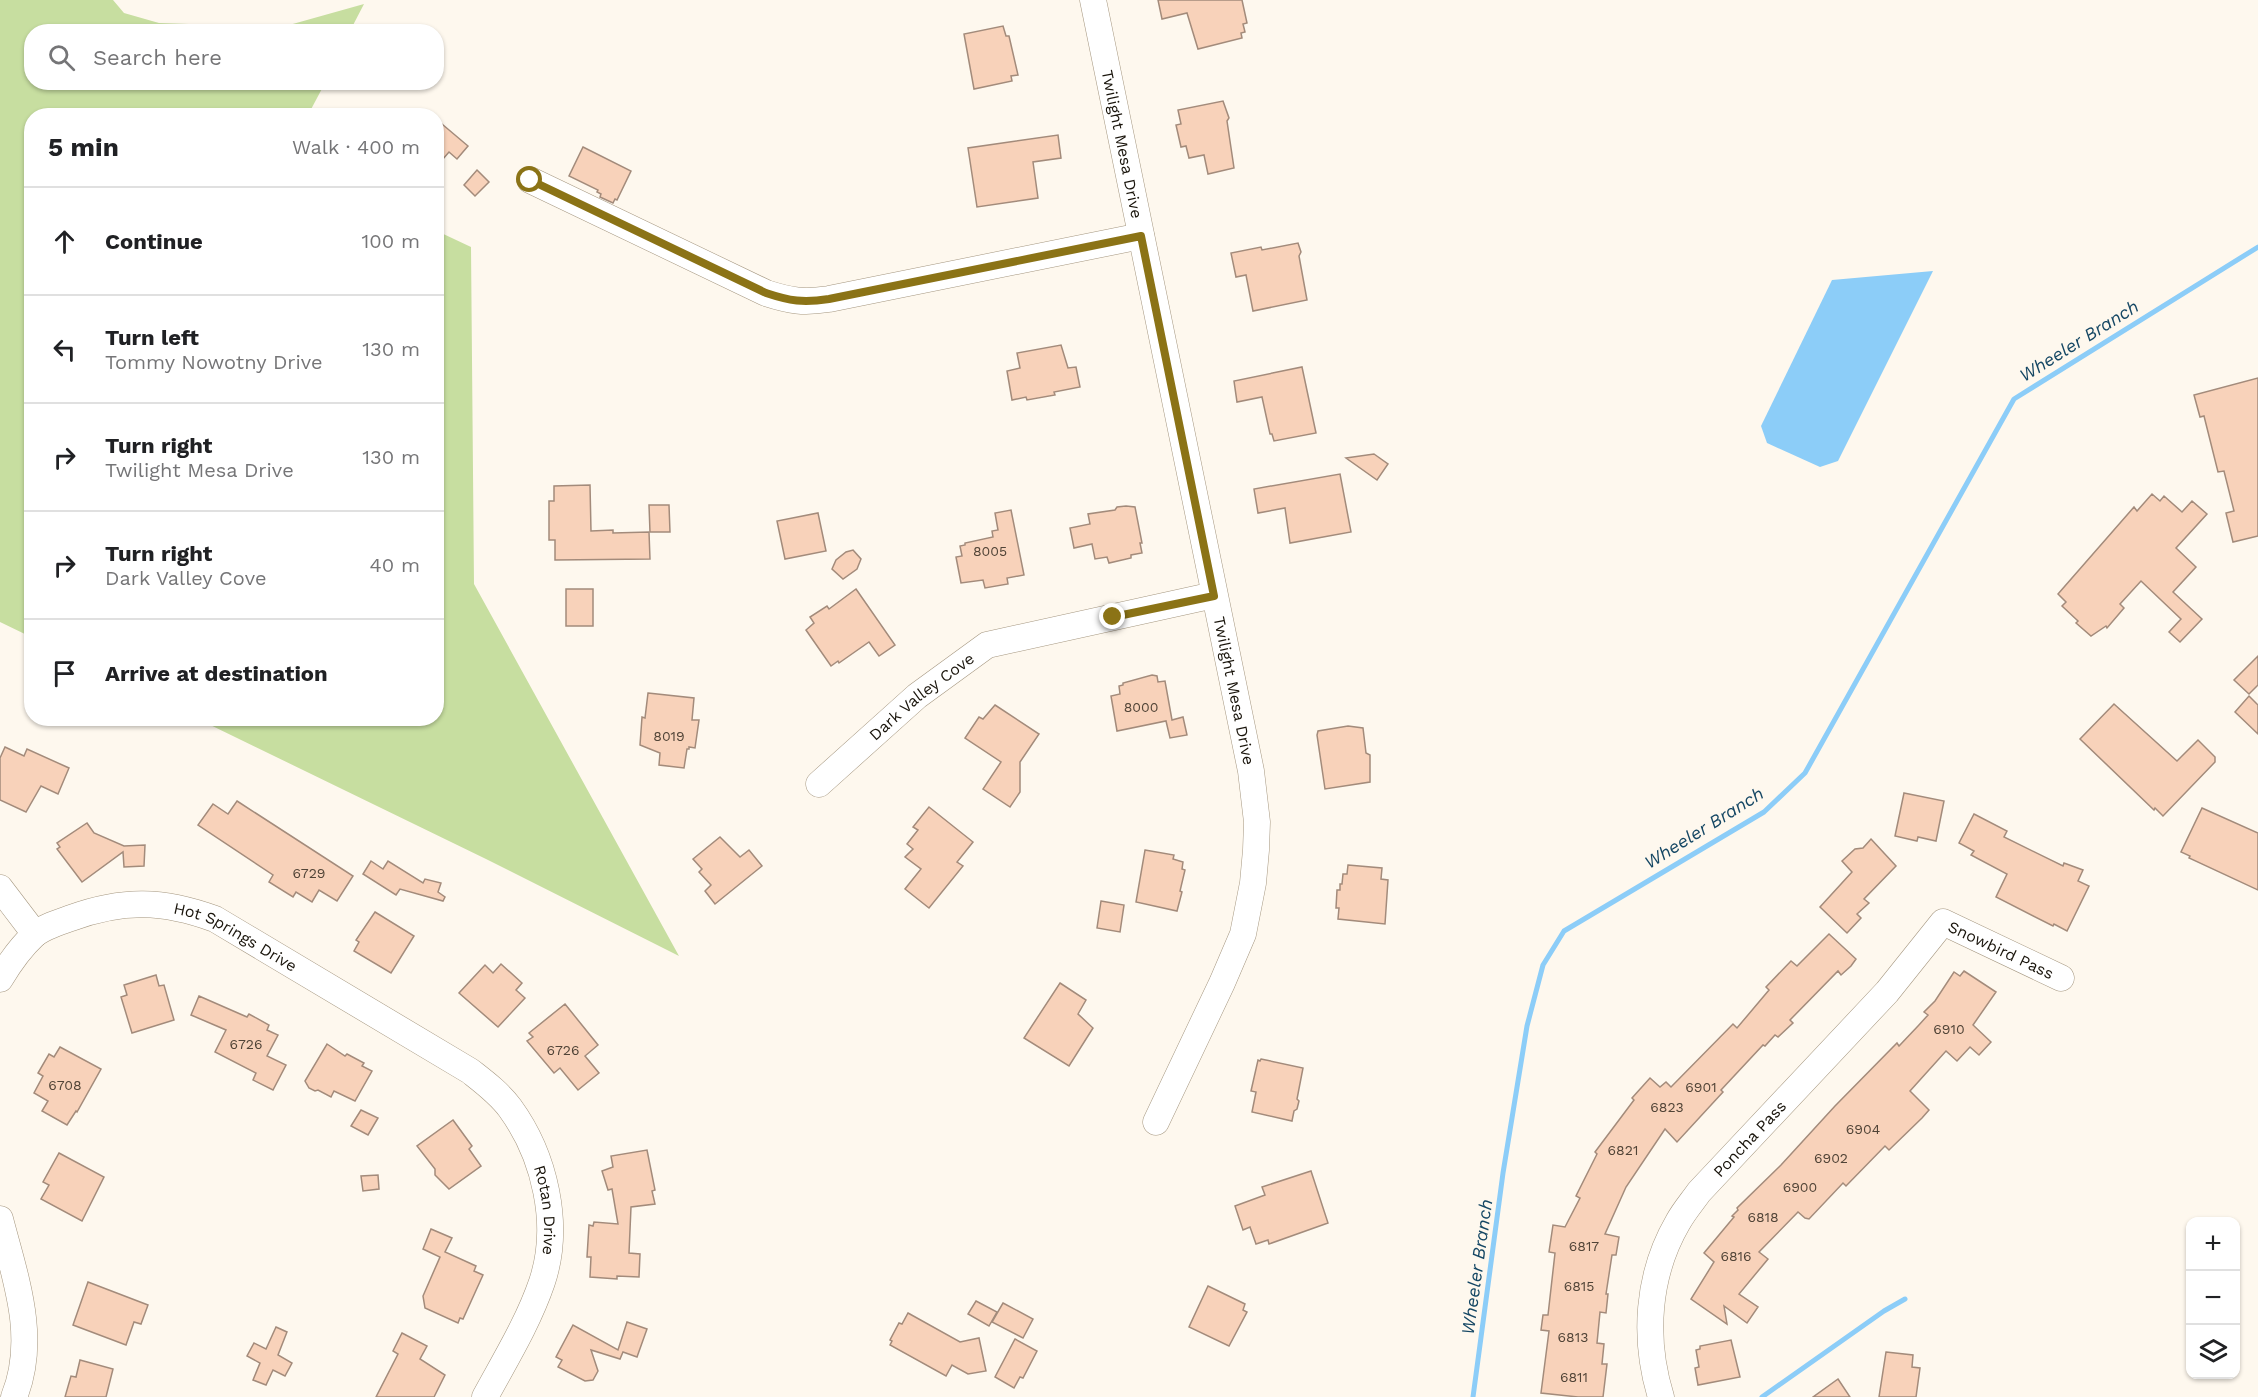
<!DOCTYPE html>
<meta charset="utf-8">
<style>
body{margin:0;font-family:"Work Sans",sans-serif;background:#f2f2f2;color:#202124}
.controls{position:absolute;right:18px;bottom:18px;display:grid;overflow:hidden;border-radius:12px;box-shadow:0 2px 4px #0004}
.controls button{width:54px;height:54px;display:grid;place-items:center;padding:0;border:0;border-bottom:2px solid #e0e0e0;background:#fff;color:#202124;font:30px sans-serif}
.stop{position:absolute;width:18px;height:18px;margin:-14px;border:4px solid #8b7316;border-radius:50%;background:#fff}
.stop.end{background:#8b7316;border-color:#fff;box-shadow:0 2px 6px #0008}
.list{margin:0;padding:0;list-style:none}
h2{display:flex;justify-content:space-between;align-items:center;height:78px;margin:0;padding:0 24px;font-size:26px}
h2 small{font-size:20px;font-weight:400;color:#757577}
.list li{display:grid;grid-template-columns:39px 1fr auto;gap:18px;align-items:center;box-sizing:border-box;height:108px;padding:0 24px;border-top:2px solid #e0e0e0}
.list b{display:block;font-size:22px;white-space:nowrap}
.list p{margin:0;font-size:20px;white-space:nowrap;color:#757577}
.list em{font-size:20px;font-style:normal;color:#757577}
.icon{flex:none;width:33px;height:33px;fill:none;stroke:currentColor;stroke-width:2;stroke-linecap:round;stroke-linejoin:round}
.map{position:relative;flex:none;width:2258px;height:1397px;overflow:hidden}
.search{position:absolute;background:#fff;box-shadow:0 2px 4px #0004;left:24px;top:24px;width:420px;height:66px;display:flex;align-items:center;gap:15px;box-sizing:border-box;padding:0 21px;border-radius:24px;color:#757577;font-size:22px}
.panel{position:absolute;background:#fff;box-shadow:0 2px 4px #0004;left:24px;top:108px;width:420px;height:618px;border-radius:24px}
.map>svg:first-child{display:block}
</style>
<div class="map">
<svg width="2258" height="1397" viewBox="0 0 2258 1397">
<rect width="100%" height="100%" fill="#fef8ee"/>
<g fill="#c7dea0">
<polygon points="0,0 113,0 124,13 159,23 282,27 364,4 350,31 32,32 32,82 325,83 308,115 32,116 31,637 0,622"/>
<polygon points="437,231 471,247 474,584 679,956 486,859 198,719 436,718"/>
</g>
<polygon fill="#8ccdf8" points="1933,271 1838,461 1820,467 1767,443 1761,426 1832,280"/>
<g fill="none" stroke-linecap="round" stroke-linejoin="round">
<g stroke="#8ccdf8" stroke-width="5">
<polyline points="1473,1397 1503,1173 1527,1026 1543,965 1564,931 1764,812 1805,773 2014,399 2258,247"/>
<polyline points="1762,1397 1884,1311 1905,1299"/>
</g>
</g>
<g fill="#f8d2ba" stroke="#a38b7b" stroke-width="1.5">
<polygon points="1158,0 1242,0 1247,23 1243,24 1245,32 1241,33 1242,38 1198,49 1187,13 1162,19"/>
<polygon points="1003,26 1006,36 1009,36 1018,75 1011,76 1012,81 974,89 964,34"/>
<polygon points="1223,101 1229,118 1227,121 1234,168 1208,174 1204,155 1189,158 1186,146 1181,147 1176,125 1181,124 1178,110"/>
<polygon points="436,119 468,146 457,159 449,152 436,167"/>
<polygon points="1058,135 1061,158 1033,162 1038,198 977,207 968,148"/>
<polygon points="583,147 631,171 617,200 615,199 613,203 600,197 601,194 597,192 598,190 569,176"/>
<polygon points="477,170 489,182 475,196 464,185"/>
<polygon points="1298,243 1301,252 1299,256 1307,300 1253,311 1246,275 1236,277 1231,253 1261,247 1262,250"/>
<polygon points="1061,345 1068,368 1076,367 1080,387 1054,392 1055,395 1027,400 1026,397 1012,400 1007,371 1020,368 1017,353"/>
<polygon points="1302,367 1316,433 1274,441 1272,434 1270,434 1262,397 1237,402 1234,381"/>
<polygon points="2258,378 2258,536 2233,542 2226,513 2234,511 2224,471 2218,472 2204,416 2200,417 2194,395"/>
<polygon points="1374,454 1388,464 1377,480 1346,458"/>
<polygon points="1340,474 1351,532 1290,543 1285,508 1258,513 1254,489"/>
<polygon points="590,485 591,531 613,530 613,533 649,532 650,559 555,560 555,540 549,540 549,501 554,501 554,486"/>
<polygon points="2152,494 2160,501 2164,496 2182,512 2192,501 2207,514 2176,548 2196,567 2173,592 2202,619 2180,642 2169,632 2181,619 2141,581 2120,604 2124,608 2107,628 2106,626 2091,636 2076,623 2078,621 2062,606 2066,602 2058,594 2134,507 2137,511"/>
<polygon points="649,505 669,505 670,532 650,532"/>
<polygon points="1126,506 1135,507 1142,543 1140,543 1142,553 1131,555 1131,558 1109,563 1107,557 1095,559 1092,544 1074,548 1070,528 1090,524 1088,514 1115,510 1117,507"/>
<polygon points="1011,510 1024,575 1007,578 1008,584 985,588 983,580 961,583 956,557 962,556 960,546 965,545 965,543 993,537 992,531 998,530 995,513"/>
<polygon points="818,513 826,551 785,559 777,521"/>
<polygon points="853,550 861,559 857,569 843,579 832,569 836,560 846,552"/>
<rect x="566" y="589" width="27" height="37"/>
<polygon points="856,589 895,645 879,656 869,642 839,663 838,661 831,666 806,630 814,623 810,617 827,606 829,609"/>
<polygon points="2258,656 2258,685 2249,694 2234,680"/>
<polygon points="1152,675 1157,676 1158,682 1165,681 1172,720 1183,717 1187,735 1170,738 1166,721 1117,731 1111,696 1120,694 1119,686 1123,685 1123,683"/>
<polygon points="648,693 694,698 692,720 699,720 695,748 689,747 689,749 687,749 684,768 659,765 660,753 640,745 642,717 645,718"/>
<polygon points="2249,696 2258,705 2258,734 2235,712"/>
<polygon points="2114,704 2177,761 2198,740 2215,757 2215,762 2163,816 2155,808 2154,810 2080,739"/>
<polygon points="995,705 1039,734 1020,762 1020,792 1010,807 983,789 1001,762 965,738 979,717 983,719"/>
<polygon points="1348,726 1363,728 1366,753 1370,755 1370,782 1325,789 1317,735 1318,731"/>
<polygon points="5,747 24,756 27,749 69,768 58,794 41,786 26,812 0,800 0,758"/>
<polygon points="1904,793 1944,801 1936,841 1918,837 1917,841 1895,836"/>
<polygon points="237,801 353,876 337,901 319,890 312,902 296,892 293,897 269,882 273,875 198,825 213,804 228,814"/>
<polygon points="929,807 973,842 957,862 963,866 929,908 905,889 921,869 905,857 913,849 907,844 918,830 913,827"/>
<polygon points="2202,808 2258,833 2258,890 2189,858 2190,856 2181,852"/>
<polygon points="1974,814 2007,831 2004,837 2063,866 2064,863 2083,870 2078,881 2089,886 2067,931 2054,924 2053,926 1996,897 2007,874 1971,855 1974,851 1959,843"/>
<polygon points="87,823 94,833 124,846 145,845 144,866 124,867 123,852 82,882 57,849 60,847 57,843"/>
<polygon points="720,837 740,857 749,850 762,866 715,904 705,891 711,885 699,872 702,869 693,859"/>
<polygon points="1871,839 1896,866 1864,899 1869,903 1857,914 1861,918 1847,933 1820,907 1852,872 1842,861 1855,849 1863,848"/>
<polygon points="1145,850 1174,855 1173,859 1183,862 1182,869 1185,870 1180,891 1182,892 1177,911 1136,902"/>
<polygon points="371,861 383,869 388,861 423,883 425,879 441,883 438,892 445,897 443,901 400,889 396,895 363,874"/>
<polygon points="1348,865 1382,868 1381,879 1388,880 1385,924 1338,919 1339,908 1336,908 1337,890 1340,890 1340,884 1342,884 1343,874 1347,874"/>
<polygon points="1101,901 1124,905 1120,932 1097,928"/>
<polygon points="375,912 414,936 391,973 354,951 359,942 356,940"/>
<polygon points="1829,934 1856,959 1851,966 1841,975 1838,971 1790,1020 1793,1023 1778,1037 1775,1035 1765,1046 1763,1045 1721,1090 1723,1092 1677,1142 1665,1129 1626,1187 1605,1234 1619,1237 1616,1255 1612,1255 1606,1294 1608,1294 1606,1313 1600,1312 1597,1343 1604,1344 1602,1364 1607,1364 1603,1397 1578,1397 1541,1393 1549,1331 1541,1330 1543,1315 1548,1315 1555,1253 1549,1252 1553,1225 1565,1227 1580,1198 1576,1196 1597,1154 1595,1152 1634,1100 1632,1098 1650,1078 1660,1087 1666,1082 1671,1087 1733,1024 1737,1028 1769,990 1766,987 1791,961 1797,966"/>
<polygon points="501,964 522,983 516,990 525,998 498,1027 459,993 485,965 493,973"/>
<polygon points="1964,971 1996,992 1973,1025 1991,1042 1979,1055 1970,1047 1957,1061 1946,1051 1910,1091 1929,1110 1922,1118 1889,1150 1885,1146 1846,1186 1843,1183 1809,1219 1805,1218 1798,1212 1759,1252 1768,1259 1739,1294 1758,1307 1747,1323 1724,1306 1727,1324 1691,1299 1714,1262 1704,1253 1734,1217 1732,1216 1738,1210 1737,1208 1781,1165 1835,1106 1897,1043 1899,1046 1918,1026 1928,1015 1924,1012 1935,1001 1954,972 1960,976"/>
<polygon points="156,975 159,986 164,985 174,1020 132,1033 121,997 127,995 124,985"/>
<polygon points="1060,983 1086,1000 1078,1014 1093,1028 1069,1066 1024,1038"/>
<polygon points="199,996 247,1017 249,1014 269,1025 267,1030 278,1035 267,1056 286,1065 273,1090 253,1080 256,1073 215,1052 226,1030 191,1015"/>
<polygon points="565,1004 598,1045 585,1056 599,1073 578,1090 560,1068 554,1073 527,1041 533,1037 529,1033"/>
<polygon points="327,1044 345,1056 347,1054 364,1063 362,1066 372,1071 355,1101 334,1091 331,1097 318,1090 315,1091 309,1088 305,1081"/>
<polygon points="60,1047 101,1069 77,1112 76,1111 67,1125 42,1111 48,1101 34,1093 43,1076 38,1073 49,1054 54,1057"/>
<polygon points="1261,1059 1303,1068 1297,1099 1299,1101 1297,1109 1294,1111 1292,1121 1252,1112 1256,1092 1251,1091 1258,1060 1260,1061"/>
<polygon points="361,1110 378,1118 368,1135 351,1126"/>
<polygon points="453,1120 472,1146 469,1149 481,1166 449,1189 435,1175 435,1169 417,1146"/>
<polygon points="647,1150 655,1190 652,1191 655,1204 631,1207 629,1253 640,1254 639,1277 617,1276 617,1279 590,1277 591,1257 587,1257 589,1225 593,1226 594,1222 618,1224 612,1189 608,1190 602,1171 613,1167 611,1156"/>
<polygon points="59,1153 104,1177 82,1221 41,1199 49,1185 43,1182"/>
<polygon points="1311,1171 1328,1223 1269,1244 1268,1240 1256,1244 1250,1227 1243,1230 1235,1206 1265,1195 1262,1187"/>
<polygon points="378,1175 379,1189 363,1191 361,1176"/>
<polygon points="431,1229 452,1238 445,1252 476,1266 474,1271 483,1275 463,1319 460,1318 458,1323 425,1308 423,1296 440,1257 423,1249"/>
<polygon points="88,1282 148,1305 141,1324 134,1322 126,1345 73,1325"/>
<polygon points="1208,1286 1245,1304 1243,1310 1247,1312 1229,1346 1189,1327"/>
<polygon points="976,1301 997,1312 989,1326 968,1314"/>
<polygon points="1003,1303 1033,1319 1023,1338 992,1322"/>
<polygon points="908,1313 960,1342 979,1338 986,1371 968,1374 952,1365 946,1376 890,1345 892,1341 890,1340 899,1323 902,1324"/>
<polygon points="627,1322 647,1329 637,1357 623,1352 620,1359 591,1350 598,1371 593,1380 585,1381 558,1367 562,1360 556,1357 573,1325 618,1350"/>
<polygon points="276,1327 287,1332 278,1355 292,1363 285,1376 273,1370 266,1385 253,1380 260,1363 247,1356 254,1343 266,1349"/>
<polygon points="402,1333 427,1346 420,1359 445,1375 434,1397 376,1397 398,1354 393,1351"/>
<polygon points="1015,1339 1037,1351 1023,1378 1020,1377 1014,1388 995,1377"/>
<polygon points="1731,1340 1740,1377 1698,1385 1695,1368 1699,1367 1696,1350 1700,1349 1700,1346"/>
<polygon points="1886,1352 1913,1355 1912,1367 1920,1368 1916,1397 1879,1397"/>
<polygon points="80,1360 113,1369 106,1397 65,1397 71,1376 76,1377"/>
<polygon points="1838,1379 1850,1397 1813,1397"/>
</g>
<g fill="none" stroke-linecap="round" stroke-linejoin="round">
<defs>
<g id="minor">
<path id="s1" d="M1093 0 1251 771 1257 822 1256 850 1253 883 1243 934 1222 983 1156 1122"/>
<path d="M530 180 766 293C791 301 803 303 829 299L1141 236"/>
<path id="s2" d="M819 784 917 696 987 645 1214 595"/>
<polyline points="0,888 35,934"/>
<path id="s3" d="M0 979C9 964 21 947 34 935 43 927 60 922 71 918 123 899 163 900 215 919L470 1071C484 1082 499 1093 510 1108 545 1156 561 1225 542 1282 528 1323 505 1360 485 1397"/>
<path d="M0 1219C15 1277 38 1338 14 1397"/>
<path id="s4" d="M1661 1397C1643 1339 1647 1275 1678 1222 1684 1211 1692 1202 1699 1192L1887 992 1943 922 2061 978"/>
</g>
</defs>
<use href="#minor" stroke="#a59780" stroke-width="27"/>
<use href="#minor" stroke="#fff" stroke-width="26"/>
</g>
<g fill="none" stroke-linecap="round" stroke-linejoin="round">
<path stroke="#8b7316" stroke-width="8" d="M530 180 766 293C790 301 803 303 829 299L1141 236 1214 596 1113 617"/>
</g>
<g text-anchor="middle" stroke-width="4.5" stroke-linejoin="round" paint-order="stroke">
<g font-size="14" fill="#514437">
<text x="990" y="556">8005</text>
<text x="1141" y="712">8000</text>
<text x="669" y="741">8019</text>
<text x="309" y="878">6729</text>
<text x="1949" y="1034">6910</text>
<text x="246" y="1049">6726</text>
<text x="563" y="1055">6726</text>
<text x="65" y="1090">6708</text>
<text x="1701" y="1092">6901</text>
<text x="1667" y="1112">6823</text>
<text x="1863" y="1134">6904</text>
<text x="1623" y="1155">6821</text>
<text x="1831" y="1163">6902</text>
<text x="1800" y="1192">6900</text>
<text x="1763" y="1222">6818</text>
<text x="1584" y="1251">6817</text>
<text x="1736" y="1261">6816</text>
<text x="1579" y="1291">6815</text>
<text x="1573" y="1342">6813</text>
<text x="1574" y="1382">6811</text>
</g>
<g font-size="16" fill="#19140b" stroke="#fef8ee">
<text dy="6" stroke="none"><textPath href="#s1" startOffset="147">Twilight Mesa Drive</textPath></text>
<text dy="6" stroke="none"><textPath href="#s1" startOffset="705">Twilight Mesa Drive</textPath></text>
<text dy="6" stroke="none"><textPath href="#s2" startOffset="135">Dark Valley Cove</textPath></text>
<text dy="6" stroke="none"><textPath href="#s3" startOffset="270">Hot Springs Drive</textPath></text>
<text dy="6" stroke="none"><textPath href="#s4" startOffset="646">Snowbird Pass</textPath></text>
<text dy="6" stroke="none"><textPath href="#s4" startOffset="291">Poncha Pass</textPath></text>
<text dy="6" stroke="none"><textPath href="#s3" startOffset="706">Rotan Drive</textPath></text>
</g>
<g font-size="18" font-style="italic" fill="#154764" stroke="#fef8ee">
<text transform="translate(2079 341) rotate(-32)" y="6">Wheeler Branch</text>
<text transform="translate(1704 828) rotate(-32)" y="6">Wheeler Branch</text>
<text transform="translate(1477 1267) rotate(-82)" y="6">Wheeler Branch</text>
</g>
</g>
</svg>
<div class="controls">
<button>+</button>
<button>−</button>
<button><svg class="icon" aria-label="layers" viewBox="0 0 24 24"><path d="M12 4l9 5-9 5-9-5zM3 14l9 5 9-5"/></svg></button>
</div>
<div class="stop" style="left:530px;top:180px"></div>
<div class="stop end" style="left:1113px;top:617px"></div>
<div class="search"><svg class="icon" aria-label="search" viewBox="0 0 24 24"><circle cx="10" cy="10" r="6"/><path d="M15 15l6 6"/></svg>Search here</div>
<section class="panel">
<h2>5 min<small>Walk · 400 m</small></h2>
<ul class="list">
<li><svg class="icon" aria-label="ahead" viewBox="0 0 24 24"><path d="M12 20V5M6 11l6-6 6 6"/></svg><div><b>Continue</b></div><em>100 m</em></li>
<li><svg class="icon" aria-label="left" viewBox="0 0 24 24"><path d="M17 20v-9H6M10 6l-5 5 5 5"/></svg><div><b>Turn left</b><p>Tommy Nowotny Drive</p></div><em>130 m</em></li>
<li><svg class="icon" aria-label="right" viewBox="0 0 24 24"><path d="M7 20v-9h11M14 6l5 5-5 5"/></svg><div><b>Turn right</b><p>Twilight Mesa Drive</p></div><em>130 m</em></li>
<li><svg class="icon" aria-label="right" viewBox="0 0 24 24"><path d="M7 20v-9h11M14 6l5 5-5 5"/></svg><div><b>Turn right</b><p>Dark Valley Cove</p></div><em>40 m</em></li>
<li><svg class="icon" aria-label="arrive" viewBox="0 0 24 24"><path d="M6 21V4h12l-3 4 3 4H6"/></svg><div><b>Arrive at destination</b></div></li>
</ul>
</section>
</div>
